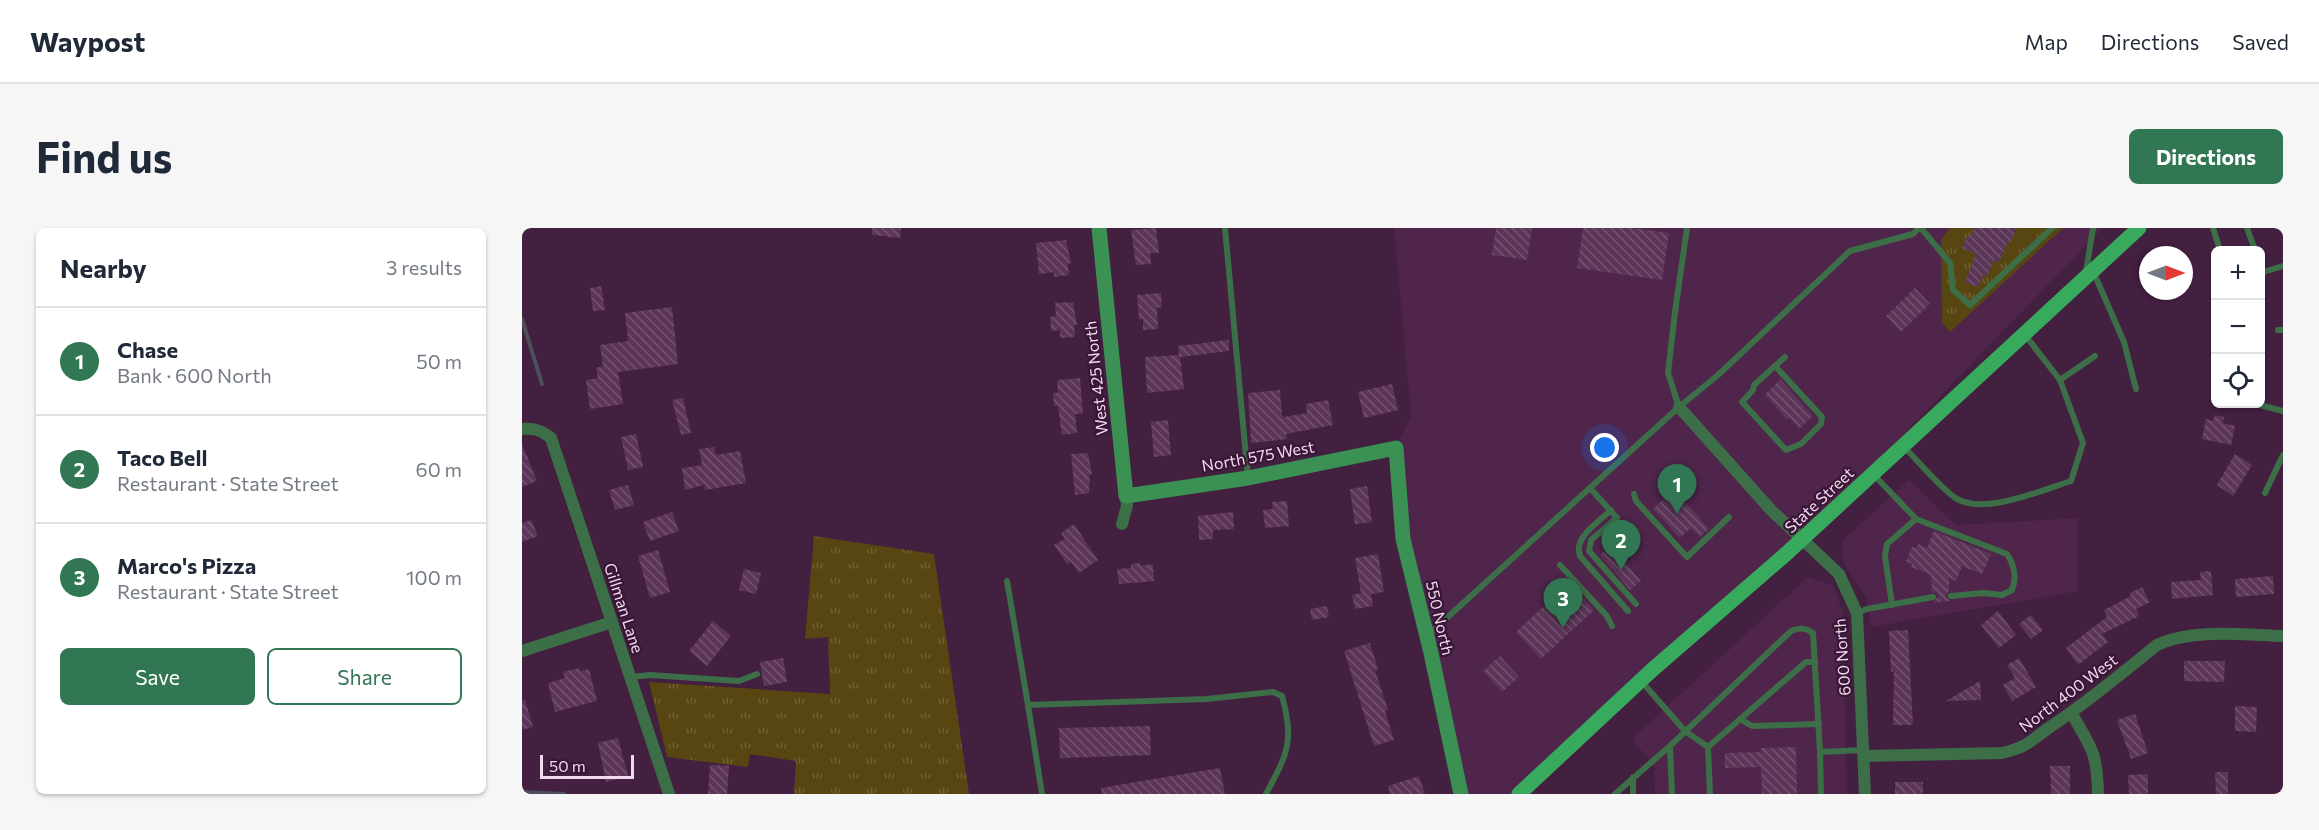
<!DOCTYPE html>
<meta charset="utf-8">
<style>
body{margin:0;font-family:Commissioner,sans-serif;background:#f6f6f7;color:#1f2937}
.controls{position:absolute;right:18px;top:18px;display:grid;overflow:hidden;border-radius:9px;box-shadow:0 2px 4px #0004}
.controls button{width:54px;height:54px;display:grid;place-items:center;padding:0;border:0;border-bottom:2px solid #e0e1e3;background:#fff;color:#1f2937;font:30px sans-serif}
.compass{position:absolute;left:1617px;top:18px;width:54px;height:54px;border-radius:50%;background:#fff;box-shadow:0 2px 4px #0004;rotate:90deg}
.scale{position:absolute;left:18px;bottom:15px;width:94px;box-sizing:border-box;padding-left:6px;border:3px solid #f1d9ed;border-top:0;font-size:16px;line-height:21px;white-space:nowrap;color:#f1d9ed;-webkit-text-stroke:4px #391536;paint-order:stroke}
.you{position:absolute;left:1083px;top:220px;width:21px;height:21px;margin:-15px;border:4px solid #fff;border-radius:50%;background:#1a73e8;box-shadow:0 0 0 9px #1a73e833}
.badge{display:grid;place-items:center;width:39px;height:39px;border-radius:50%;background:#327754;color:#fff;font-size:20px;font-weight:700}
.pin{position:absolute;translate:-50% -50px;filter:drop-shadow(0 2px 3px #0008)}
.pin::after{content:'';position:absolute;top:32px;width:21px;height:18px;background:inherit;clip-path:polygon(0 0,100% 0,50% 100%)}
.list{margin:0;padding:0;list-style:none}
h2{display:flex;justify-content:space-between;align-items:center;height:78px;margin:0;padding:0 24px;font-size:26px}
h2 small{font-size:20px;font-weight:400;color:#747a83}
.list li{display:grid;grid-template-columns:39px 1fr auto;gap:18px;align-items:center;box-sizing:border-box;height:108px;padding:0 24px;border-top:2px solid #e0e1e3}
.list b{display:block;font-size:22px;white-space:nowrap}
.list p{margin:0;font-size:20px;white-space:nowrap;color:#747a83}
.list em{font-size:20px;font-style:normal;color:#747a83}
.actions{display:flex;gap:12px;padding:18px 24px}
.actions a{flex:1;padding:14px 0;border:2px solid #327754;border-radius:9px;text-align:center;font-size:21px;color:#327754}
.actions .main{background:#327754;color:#fff}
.icon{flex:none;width:33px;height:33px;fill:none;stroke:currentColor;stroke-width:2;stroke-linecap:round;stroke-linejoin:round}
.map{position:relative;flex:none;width:1761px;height:566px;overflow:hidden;border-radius:9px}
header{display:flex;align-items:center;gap:36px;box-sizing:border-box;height:84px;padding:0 30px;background:#fff;border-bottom:2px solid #e0e1e3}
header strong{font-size:28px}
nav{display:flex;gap:33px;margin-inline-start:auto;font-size:21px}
.intro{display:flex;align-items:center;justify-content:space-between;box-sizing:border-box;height:144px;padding:0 36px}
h1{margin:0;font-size:42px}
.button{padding:15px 27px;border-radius:9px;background:#327754;color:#fff;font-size:21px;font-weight:700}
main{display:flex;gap:36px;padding:0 36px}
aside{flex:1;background:#fff;border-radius:9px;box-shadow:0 2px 4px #0004}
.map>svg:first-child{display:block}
</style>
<header>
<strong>Waypost</strong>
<nav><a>Map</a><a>Directions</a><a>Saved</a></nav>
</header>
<div class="intro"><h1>Find us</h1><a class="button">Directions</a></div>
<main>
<aside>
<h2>Nearby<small>3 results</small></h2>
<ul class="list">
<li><span class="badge">1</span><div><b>Chase</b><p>Bank · 600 North</p></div><em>50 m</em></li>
<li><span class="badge">2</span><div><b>Taco Bell</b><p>Restaurant · State Street</p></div><em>60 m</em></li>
<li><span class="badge">3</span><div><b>Marco's Pizza</b><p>Restaurant · State Street</p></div><em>100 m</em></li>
</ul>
<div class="actions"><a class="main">Save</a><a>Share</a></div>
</aside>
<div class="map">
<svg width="1761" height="566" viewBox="0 0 1761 566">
<defs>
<pattern id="grass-tufts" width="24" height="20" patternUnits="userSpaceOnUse" patternTransform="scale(1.5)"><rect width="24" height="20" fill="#574611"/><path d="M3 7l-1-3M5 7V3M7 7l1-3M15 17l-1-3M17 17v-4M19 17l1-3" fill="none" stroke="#706034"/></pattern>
<pattern id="building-back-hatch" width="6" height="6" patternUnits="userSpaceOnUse" patternTransform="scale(1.5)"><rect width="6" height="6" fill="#5c3658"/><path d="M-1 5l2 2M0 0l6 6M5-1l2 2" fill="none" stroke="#745270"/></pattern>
</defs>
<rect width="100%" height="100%" fill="#431f40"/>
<g fill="#4f254b">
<polygon points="872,0 1581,0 1279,312 998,566 939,566 881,311 874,220 889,188"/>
<polygon points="1387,252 1434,297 1556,290 1556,363 1349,399 1344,368 1321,335 1320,313"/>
<polygon points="1286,349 1311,357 1321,385 1325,566 1133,566 1132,538 1110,511"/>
</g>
<g fill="url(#grass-tufts)">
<polygon points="1428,0 1541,0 1428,104 1420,95 1419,12"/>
<polygon points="292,308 412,326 447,566 272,566 274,533 228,526 226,539 145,529 127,454 308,466 306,409 283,411"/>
</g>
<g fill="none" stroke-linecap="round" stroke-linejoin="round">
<g stroke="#4c5159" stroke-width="4">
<polyline points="0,91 20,156"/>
<polyline points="0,564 42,566"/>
</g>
</g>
<g fill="url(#building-back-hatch)">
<polygon points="350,0 379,0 378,10 350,7"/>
<polygon points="634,0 637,25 628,25 629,36 614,37 609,2"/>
<polygon points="974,0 1010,0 1005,32 970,27"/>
<polygon points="1061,0 1110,0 1147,5 1140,52 1055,40"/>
<polygon points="1453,0 1495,0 1489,14 1486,13 1477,34 1472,32 1465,48 1461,47 1456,59 1443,54 1454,26 1440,20 1446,7 1449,8"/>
<polygon points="544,12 549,35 546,36 547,47 532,49 532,44 517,46 514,15"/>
<polygon points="79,58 83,82 71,83 68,60"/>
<polygon points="1393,60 1408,76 1379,104 1364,88"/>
<polygon points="639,65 640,79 635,80 636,101 621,102 621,91 617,92 615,67"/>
<polygon points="551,74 555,97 552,97 553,109 538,110 538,102 529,103 528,89 534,88 533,75"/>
<polygon points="150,79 156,136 96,144 101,176 68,181 64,152 76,150 74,140 81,138 78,117 106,113 103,85"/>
<polygon points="707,112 707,123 658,129 662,161 625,165 623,129 657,127 656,118"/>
<polygon points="558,150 561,186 553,186 555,205 540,207 536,178 532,178 531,165 536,165 535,152"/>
<polygon points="1258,151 1291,188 1277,201 1268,190 1265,192 1243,167"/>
<polygon points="870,156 876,182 842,190 836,164"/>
<polygon points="758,162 760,187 762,189 785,185 784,176 806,172 811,197 764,206 765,211 729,215 726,165"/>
<polygon points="161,170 169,205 159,207 150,172"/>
<polygon points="1693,187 1702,189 1701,195 1713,198 1709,217 1680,211 1684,191 1691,193"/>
<polygon points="646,192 649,227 632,229 629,194"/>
<polygon points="114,206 121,239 106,242 99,209"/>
<polygon points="0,216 15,253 0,259"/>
<polygon points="192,219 194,227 218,223 224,255 183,262 182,257 163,262 160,240 180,237 177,221"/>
<polygon points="566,225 570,246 568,246 567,265 553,267 549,226"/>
<polygon points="1713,226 1730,237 1711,268 1695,257"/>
<polygon points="106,257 112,277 93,282 87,262"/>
<polygon points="845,258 850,294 833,296 828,261"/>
<polygon points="1152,261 1187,301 1178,309 1169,300 1158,310 1131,281"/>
<polygon points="765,273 767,298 743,300 741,282 751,281 750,274"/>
<polygon points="150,284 157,303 128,313 121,294"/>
<polygon points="711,284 712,301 691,302 691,311 677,312 676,288"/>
<polygon points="9,292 16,308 0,314 0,295"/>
<polygon points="552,296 576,332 557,345 549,334 545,336 532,317 543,311 539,305"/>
<polygon points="1412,303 1469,326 1460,346 1440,338 1434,353 1427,350 1427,363 1424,368 1428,373 1411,374 1416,369 1415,365 1410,364 1409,347 1389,339 1390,336 1384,333 1390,319 1394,320 1396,316 1405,320"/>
<polygon points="1087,319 1090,323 1092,322 1119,353 1108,362 1078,327"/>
<polygon points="136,322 148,364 128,370 116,328"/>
<polygon points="856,326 862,364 849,366 851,378 833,381 830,367 839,365 833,330"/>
<polygon points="618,335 619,338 631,336 632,353 597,356 595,341 609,340 609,336"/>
<polygon points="222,341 239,345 234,366 217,362"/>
<polygon points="1689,343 1691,367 1650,371 1649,354 1679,352 1678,344"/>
<polygon points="1751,348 1752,366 1714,369 1713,351"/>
<polygon points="1047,355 1072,382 1019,431 994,404"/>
<polygon points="1620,359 1628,374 1614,381 1617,388 1580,406 1586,414 1556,437 1544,420 1585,389 1582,382 1609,368 1608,365"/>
<polygon points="805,378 807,389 790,392 788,381"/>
<polygon points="1476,383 1494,407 1477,420 1459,397"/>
<polygon points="1509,387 1521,402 1509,411 1497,396"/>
<polygon points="191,393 209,408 185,438 167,423"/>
<polygon points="1386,402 1391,497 1371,497 1372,443 1369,444 1367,403"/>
<polygon points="848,415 856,441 853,442 866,482 863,483 872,512 852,518 822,423"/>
<polygon points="978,428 997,449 980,464 961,443"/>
<polygon points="261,430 265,454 242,458 238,434"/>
<polygon points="1497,430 1514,459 1490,473 1481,457 1493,450 1485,437"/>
<polygon points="1662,433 1703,433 1702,454 1662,453"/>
<polygon points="57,440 58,443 67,441 75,473 33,484 26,455 43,450 41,444"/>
<polygon points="1458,453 1459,472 1424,473"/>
<polygon points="0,472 3,472 11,499 0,502"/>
<polygon points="1713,478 1735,479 1734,504 1713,503"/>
<polygon points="1613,486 1626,525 1609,531 1595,492"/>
<polygon points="628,498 629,527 538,530 537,500"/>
<polygon points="96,510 106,548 84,554 76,515"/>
<polygon points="1274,519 1275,566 1240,566 1239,539 1203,540 1203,525 1239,524 1239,520"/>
<polygon points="188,537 207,538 205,566 186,566"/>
<polygon points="1528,538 1548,538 1548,566 1529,566"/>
<polygon points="698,540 703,566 580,566 579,560"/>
<polygon points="1693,544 1706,544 1706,566 1694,566"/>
<polygon points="1626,546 1626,566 1607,566 1606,547"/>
<polygon points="897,548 903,566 868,566 866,558"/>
<rect x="1373" y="554" width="28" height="12"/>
</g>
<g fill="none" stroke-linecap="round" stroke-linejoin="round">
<g stroke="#3c6e48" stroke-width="6">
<polyline points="703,0 726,250"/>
<polyline points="1399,0 1428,35 1431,62 1448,77 1530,0"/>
<polyline points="1691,0 1698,22"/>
<polyline points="1725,0 1733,22"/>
<polyline points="1571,43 1602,114 1614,161"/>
<polyline points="1564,44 1571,0"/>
<polyline points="1738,60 1741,44 1761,38"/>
<polyline points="1756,102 1761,102"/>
<polyline points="1503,107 1538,152 1573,128"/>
<polyline points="1253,138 1300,189 1299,196 1279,216 1264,222 1220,174 1231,162 1232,157 1263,129"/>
<polyline points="1734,176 1761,183"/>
<polyline points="1157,179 1146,145 1153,84 1165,0"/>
<path d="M1382 219C1398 235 1414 255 1432 269 1459 289 1520 262 1549 253L1561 215 1538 152"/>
<path d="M1352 247 1394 291 1485 326C1493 338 1495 349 1490 362L1480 367 1461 365 1429 368"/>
<polyline points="1069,261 1095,290 1069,312 1067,323 1114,376"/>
<polyline points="1743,265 1761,227"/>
<polyline points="1112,266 1114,273 1165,329 1207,289"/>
<path d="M1089 282C1077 294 1051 309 1058 328L1106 383"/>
<polyline points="1038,337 1085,388 1090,398"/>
<polyline points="485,353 506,477"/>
<polyline points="1370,377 1363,328 1365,316 1394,291"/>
<polyline points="1335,385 1345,381 1411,369"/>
<polyline points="906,407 1157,179 1196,147 1328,23 1391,6 1397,0"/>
<polyline points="109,449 128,447 217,453 235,446"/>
<polyline points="1120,454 1163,503 1186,519 1188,566"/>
<polyline points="1218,491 1230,498 1297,496"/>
<polyline points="1148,518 1150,566"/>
<polyline points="1186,519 1284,434 1293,434"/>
<polyline points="1111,549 1111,566"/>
<path d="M520 566 506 477 685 471 751 464 760 468C773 514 765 526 744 566"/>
<path d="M1093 566 1148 518 1269 403C1277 400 1283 399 1291 405L1298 524"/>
<polyline points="1299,566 1298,524 1341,522"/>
</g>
<g stroke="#3c6e48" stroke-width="12">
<polyline points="1157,179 1249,282 1317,346 1335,385 1343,566"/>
<path d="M0 201C12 200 19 202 29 210L147 566"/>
<polyline points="600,296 605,278 604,268"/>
<polyline points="0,423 90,394"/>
<path d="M1550 486C1570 521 1575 524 1576 566"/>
<path d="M1342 528 1480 525C1506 519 1508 513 1528 499 1566 474 1600 445 1635 417 1670 400 1723 407 1761 408"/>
</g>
<polyline stroke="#3b9054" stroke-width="15" points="577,0 604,268 726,250 874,220 881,311 909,425 939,566"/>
<polyline stroke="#37aa5d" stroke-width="15" points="997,566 1130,442 1265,325 1617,0"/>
</g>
<g text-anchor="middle" stroke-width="4.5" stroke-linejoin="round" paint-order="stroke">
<g font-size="16" fill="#f1d9ed" stroke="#391536">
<text transform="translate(574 150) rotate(-96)" y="6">West 425 North</text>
<text transform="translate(736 228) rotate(-10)" y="6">North 575 West</text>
<text transform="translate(1297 272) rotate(-43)" y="6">State Street</text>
<text transform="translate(102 380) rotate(72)" y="6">Gillman Lane</text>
<text transform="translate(918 390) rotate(77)" y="6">550 North</text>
<text transform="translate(1320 429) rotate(-94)" y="6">600 North</text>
<text transform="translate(1546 465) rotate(-37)" y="6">North 400 West</text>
</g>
</g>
</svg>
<div class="controls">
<button>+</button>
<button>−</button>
<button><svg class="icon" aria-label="locate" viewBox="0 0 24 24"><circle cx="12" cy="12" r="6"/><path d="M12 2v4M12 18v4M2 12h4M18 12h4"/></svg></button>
</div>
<svg class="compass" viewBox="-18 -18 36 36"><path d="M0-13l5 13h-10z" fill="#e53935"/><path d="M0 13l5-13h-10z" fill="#747a83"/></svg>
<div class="scale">50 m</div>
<div class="you"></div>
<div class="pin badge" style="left:1155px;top:286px">1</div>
<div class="pin badge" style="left:1099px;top:342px">2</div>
<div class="pin badge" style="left:1041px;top:400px">3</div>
</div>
</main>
